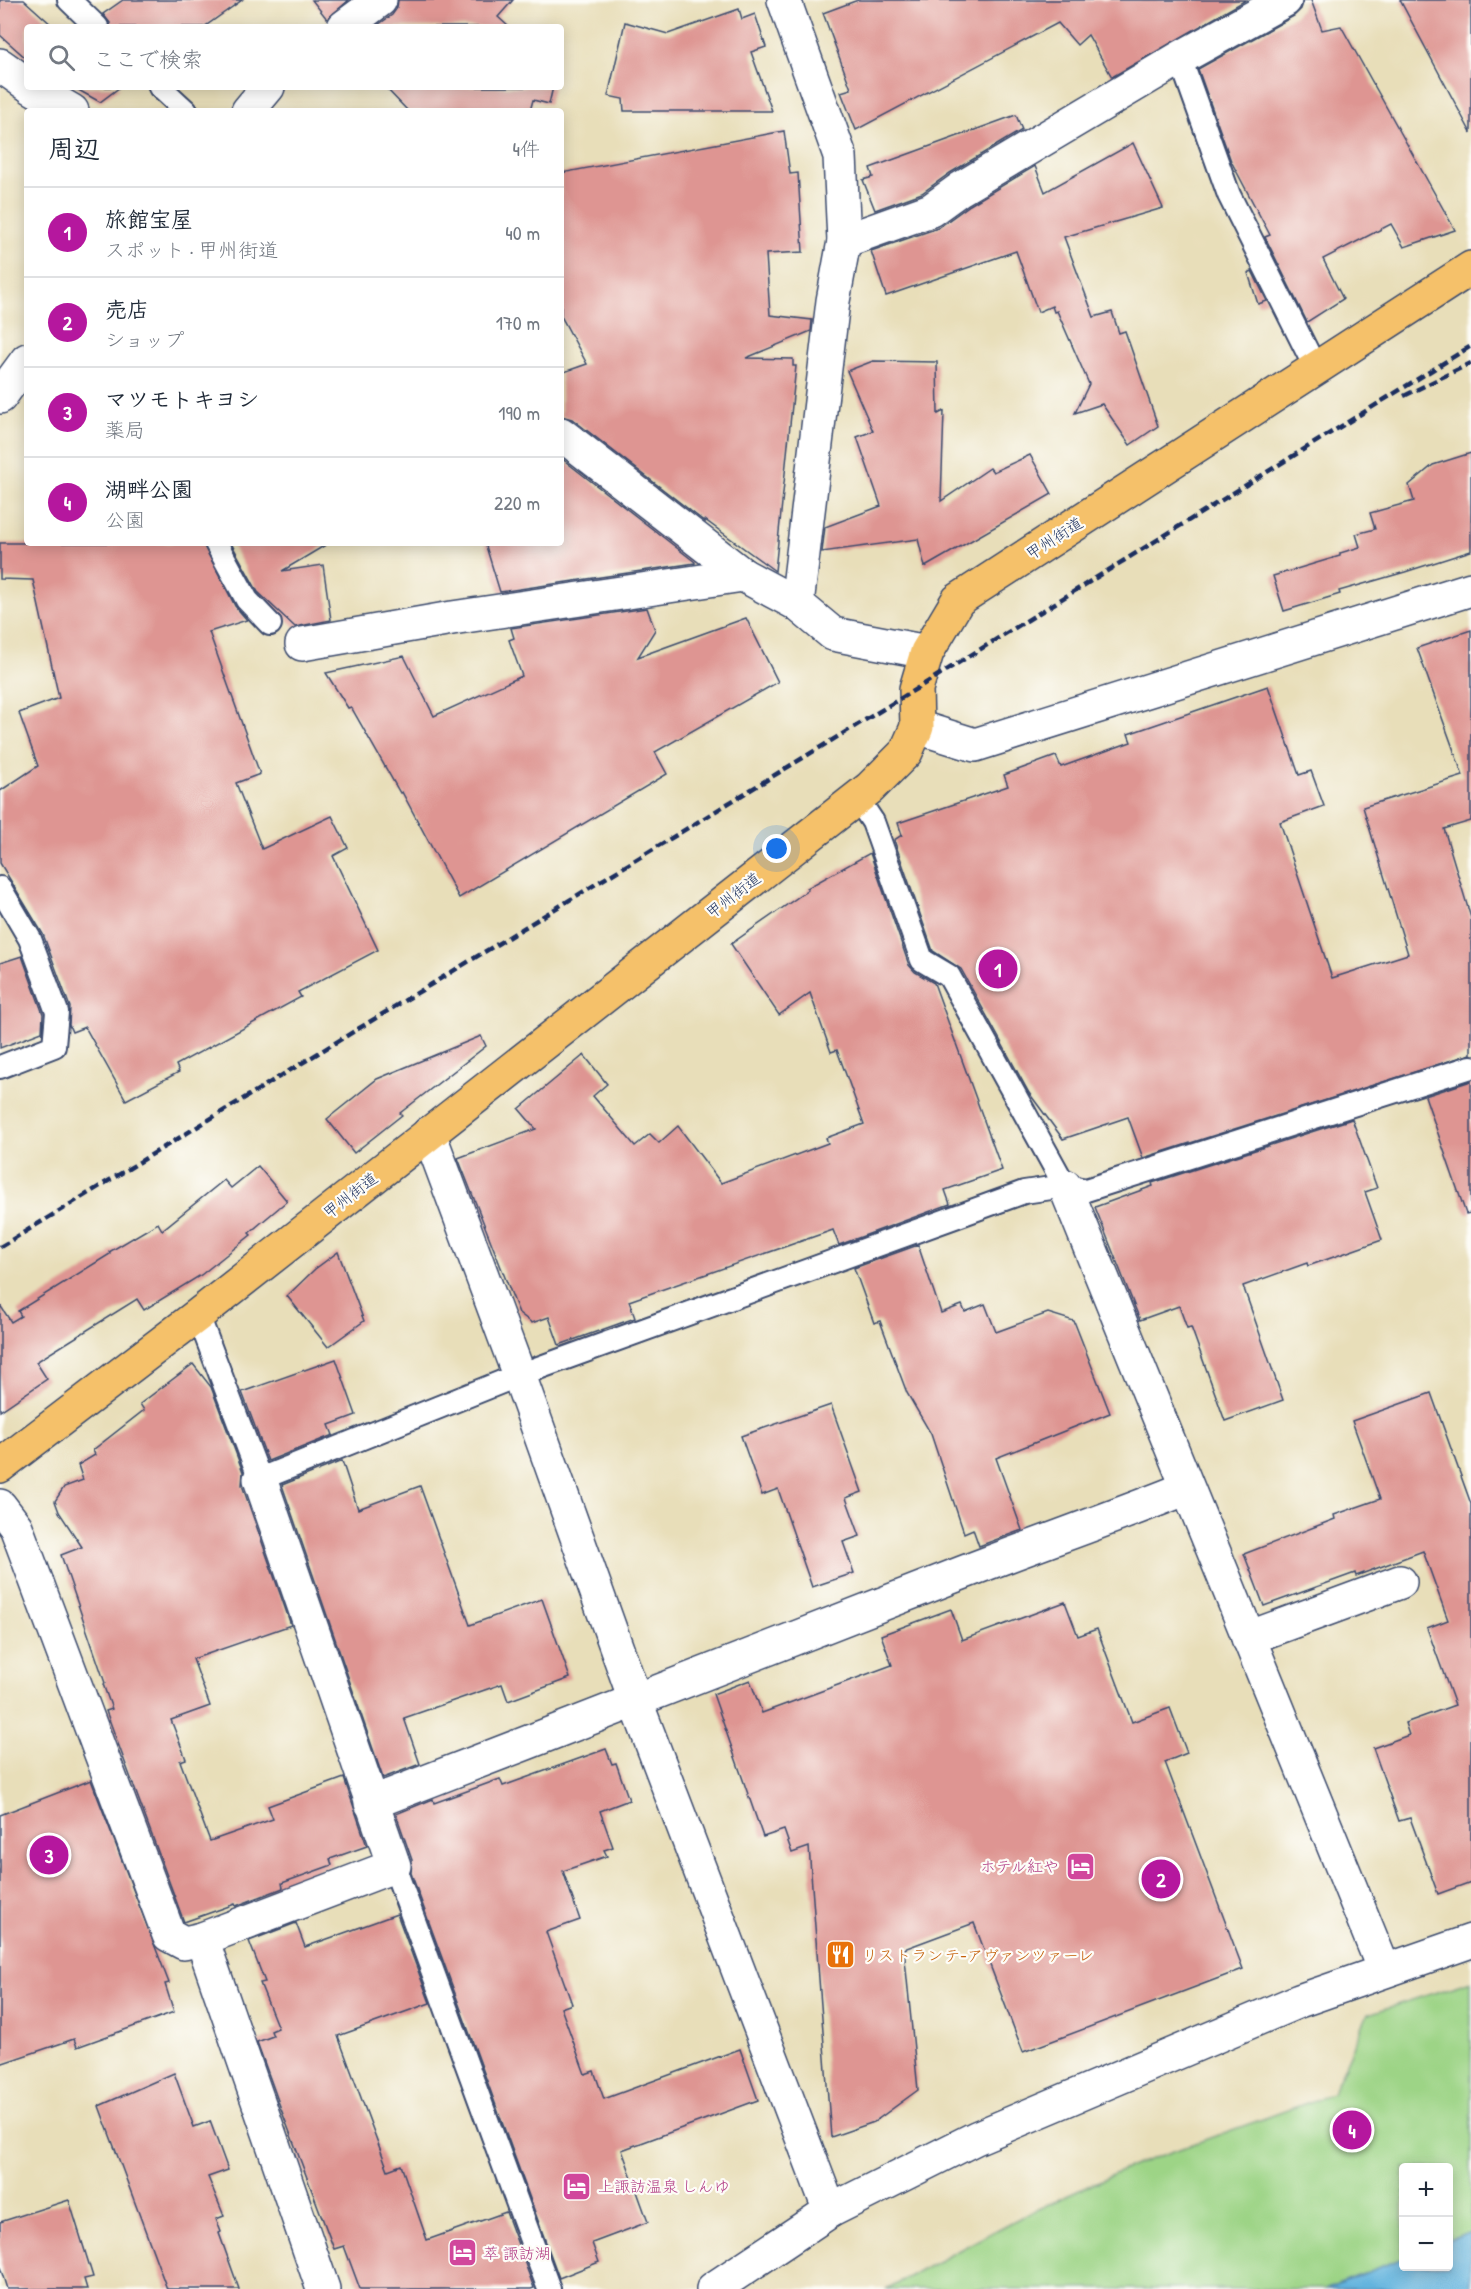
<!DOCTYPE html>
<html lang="ja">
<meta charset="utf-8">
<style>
body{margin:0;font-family:"Patrick Hand","Klee One",sans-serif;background:#f6f6f7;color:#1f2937}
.controls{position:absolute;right:18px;bottom:18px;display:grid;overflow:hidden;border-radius:6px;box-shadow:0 3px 15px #0003}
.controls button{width:54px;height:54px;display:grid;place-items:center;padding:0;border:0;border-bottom:2px solid #e0e1e3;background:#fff;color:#1f2937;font:30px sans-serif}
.you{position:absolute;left:777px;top:849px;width:21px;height:21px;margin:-15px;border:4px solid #fff;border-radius:50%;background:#1a73e8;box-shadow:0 0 0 9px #1a73e833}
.badge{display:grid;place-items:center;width:39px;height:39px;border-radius:50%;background:#b5179e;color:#fff;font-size:20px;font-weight:700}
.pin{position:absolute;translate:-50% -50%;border:3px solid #fff;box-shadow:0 2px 6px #0006}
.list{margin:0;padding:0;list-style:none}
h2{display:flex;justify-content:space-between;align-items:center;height:78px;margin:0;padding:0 24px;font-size:26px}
h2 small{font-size:20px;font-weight:400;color:#747a83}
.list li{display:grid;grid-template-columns:39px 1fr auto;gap:18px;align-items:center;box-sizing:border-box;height:90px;padding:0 24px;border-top:2px solid #e0e1e3}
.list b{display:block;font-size:22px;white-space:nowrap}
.list p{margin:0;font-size:20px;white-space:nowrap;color:#747a83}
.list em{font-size:20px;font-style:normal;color:#747a83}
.icon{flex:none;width:33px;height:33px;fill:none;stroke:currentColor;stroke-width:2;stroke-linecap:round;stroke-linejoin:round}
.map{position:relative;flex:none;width:1471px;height:2289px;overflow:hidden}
.search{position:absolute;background:#fff;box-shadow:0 3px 15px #0003;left:24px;top:24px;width:540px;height:66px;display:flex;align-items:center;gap:15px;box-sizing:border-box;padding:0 21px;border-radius:6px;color:#747a83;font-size:22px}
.panel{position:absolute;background:#fff;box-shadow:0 3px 15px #0003;left:24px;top:108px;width:540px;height:438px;border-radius:6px}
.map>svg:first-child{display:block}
</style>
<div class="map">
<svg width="1471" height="2289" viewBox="0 0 1471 2289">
<rect width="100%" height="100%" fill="#fdfcf7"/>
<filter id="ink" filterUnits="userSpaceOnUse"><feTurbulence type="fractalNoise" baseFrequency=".0167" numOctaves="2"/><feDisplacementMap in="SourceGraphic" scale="12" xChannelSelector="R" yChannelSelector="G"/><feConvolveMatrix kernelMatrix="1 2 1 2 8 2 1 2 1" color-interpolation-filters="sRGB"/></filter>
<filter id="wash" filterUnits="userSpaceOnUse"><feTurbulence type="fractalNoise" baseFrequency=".008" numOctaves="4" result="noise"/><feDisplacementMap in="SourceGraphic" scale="24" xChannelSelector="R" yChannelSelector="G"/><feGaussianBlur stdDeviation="1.35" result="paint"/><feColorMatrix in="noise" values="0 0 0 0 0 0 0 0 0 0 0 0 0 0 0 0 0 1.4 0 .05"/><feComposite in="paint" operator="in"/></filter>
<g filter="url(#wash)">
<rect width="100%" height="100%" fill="#e8deb9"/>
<polygon fill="#9dd486" stroke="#5c8272" stroke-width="1.5" points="1471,1981 1471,2232 1449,2240 1448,2168 1404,2168 1403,2258 1325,2289 886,2289 1025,2215 1132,2166 1332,2094 1368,2014"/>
<polygon fill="#64b4de" stroke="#40729e" stroke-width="1.5" points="1471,2232 1471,2289 1325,2289 1403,2258 1404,2266 1448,2266 1449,2240"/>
<g id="blocks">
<g fill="#de9592">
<polygon points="0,0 24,0 54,27 27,27 27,59 0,35"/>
<polygon points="123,0 242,0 204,27 110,27 110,23 103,14"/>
<polygon points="312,0 349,0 327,19"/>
<polygon points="398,0 513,0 498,17 509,27 375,27 392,15 397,8"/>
<polygon points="858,0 1246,0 1112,77 1088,35 1077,45 1058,23 856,130 841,92 851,89 823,13"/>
<polygon points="1304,0 1311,0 1322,30 1341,26 1455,230 1404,247 1391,224 1323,259 1343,299 1307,322 1265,237 1270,235 1231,161 1198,69 1294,16 1301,9"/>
<polygon points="1400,0 1471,0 1471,133"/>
<polygon points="739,9 742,19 755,14 766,47 751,52 772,111 624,111 623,99 608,96 625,22 668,34"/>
<polygon points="73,87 120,87 100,102"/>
<polygon points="385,87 553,87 549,104 533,100 530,111 408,111"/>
<polygon points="1016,115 1022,130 950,173 922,193 875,210 863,180 873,177 870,168"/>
<polygon points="784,131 790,174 798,173 803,252 766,254 770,315 812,320 811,331 746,358 793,359 793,366 796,366 775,571 705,520 705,522 572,419 561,416 561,373 587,364 561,316 561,173"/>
<polygon points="1133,143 1163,208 1064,237 1094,317 1112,312 1119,333 1125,331 1158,426 1130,445 1102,404 1075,413 1089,384 1057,311 1054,312 1052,306 1038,312 1016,251 886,296 871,251 938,228 970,205 1035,166 1045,192"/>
<polygon points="1252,271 1267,301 1258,304 1248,273"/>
<polygon points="873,361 937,362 938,414 944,411 941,501 990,468 993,472 1030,455 1052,494 925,567 918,539 822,552 825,527 881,506 857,437 873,431 847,371"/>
<polygon points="1471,453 1471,551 1405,572 1339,591 1340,594 1284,611 1273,576 1340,556 1340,553 1360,547 1356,534 1375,529 1370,513 1414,501 1409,485 1433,465"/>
<polygon points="561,458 695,562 695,563 500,592 485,543 561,543"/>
<polygon points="0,543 203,543 235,606 247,620 209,632 260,774 236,783 262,849 332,816 348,848 333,856 378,950 298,992 301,997 176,1065 179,1072 126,1100 85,1027 72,1032 69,1025 70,1007 43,934 0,863 0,791 38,766 19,713 59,698 33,580 0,579"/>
<polygon points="231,543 329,543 282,571 323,565 331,620 295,627 258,592"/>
<polygon points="647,608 655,630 638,657 746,618 778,682 655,752 667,774 459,898 402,792 400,793 351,707 348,708 326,673 404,656 434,716 522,676 509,640 514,638 511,628"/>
<polygon points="1471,630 1471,821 1444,829 1471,918 1471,1054 1143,1158 1128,1117 1063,1139 1029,1093 961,969 933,951 894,840 902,835 898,823 1008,786 1004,775 1056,756 1061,767 1131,742 1128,734 1268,686 1299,775 1311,771 1324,806 1280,822 1332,978 1408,954 1363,807 1463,776 1417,648"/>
<polygon points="870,853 909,965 915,972 934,983 1002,1170 945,1190 950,1204 839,1245 833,1230 629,1301 635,1318 559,1345 549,1317 532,1323 519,1313 458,1158 536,1129 519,1109 584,1055 607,1084 593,1096 635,1146 650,1134 659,1143 678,1126 721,1183 828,1143 826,1138 864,1124 837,1050 831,1052 810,993 779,1015 731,944 808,890 807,888"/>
<polygon points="22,956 43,1014 42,1032 0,1048 0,963"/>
<polygon points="481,1036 486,1046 400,1113 402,1115 354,1153 327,1119 377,1079"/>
<polygon points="1471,1081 1471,1213 1466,1214 1425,1096"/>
<polygon points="1352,1119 1377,1188 1365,1192 1382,1240 1308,1266 1307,1263 1243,1286 1283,1400 1225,1421 1191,1327 1187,1328 1179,1306 1140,1320 1095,1207 1153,1186 1152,1183"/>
<polygon points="258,1166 287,1201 249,1233 251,1235 201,1275 144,1310 137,1299 36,1362 47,1379 0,1411 0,1305 11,1322 21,1316 18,1311 110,1254 109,1252 158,1223 162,1230 224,1180 231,1188"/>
<polygon points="918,1245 941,1313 962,1305 965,1312 985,1304 996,1332 1048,1313 1074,1321 1110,1413 996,1458 1022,1530 979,1546 973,1529 964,1533 931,1434 907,1393 880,1321 874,1323 854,1268"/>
<polygon points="338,1252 364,1321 328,1347 287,1296 315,1269"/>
<polygon points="336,1359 356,1415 329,1425 333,1435 268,1461 242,1392"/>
<polygon points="193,1364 211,1387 243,1472 242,1485 291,1625 193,1659 210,1706 171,1720 186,1759 180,1761 210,1841 273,1819 268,1806 344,1778 367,1846 330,1859 332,1865 282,1883 283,1888 236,1906 235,1904 184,1922 106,1711 112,1709 103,1684 105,1683 61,1555 82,1547 59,1512 55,1501 64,1487 83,1480 78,1465 95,1455 93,1450 144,1410 140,1404"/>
<polygon points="1431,1393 1471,1504 1471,1882 1438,1894 1410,1818 1399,1821 1373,1748 1409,1735 1405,1723 1455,1705 1427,1628 1448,1620 1423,1551 1356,1576 1355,1573 1264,1606 1244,1554 1335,1519 1334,1515 1380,1499 1352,1421"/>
<polygon points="831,1405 862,1492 846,1498 860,1536 843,1542 854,1573 812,1587 778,1489 762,1495 741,1436"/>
<polygon points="342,1461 358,1509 420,1486 470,1625 542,1599 570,1678 508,1701 502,1684 404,1718 420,1764 383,1778 282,1485"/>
<polygon points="1065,1602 1078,1636 1097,1629 1132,1722 1170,1708 1187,1753 1165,1762 1243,1969 1023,2052 974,1923 904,1949 918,2090 874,2122 831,2137 809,1847 792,1853 784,1830 763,1837 713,1694 750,1680 762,1713 892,1665 881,1635 951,1609 962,1640"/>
<polygon points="606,1749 612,1764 616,1763 629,1800 600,1811 613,1847 604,1850 607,1856 563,1871 580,1920 546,1932 572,2004 561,2008 585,2074 594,2071 604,2099 740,2049 758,2100 622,2150 648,2222 592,2243 599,2262 559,2278 411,1873 412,1860 396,1814 433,1799 434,1803 500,1779 503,1786"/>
<polygon points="91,1780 169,1983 165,1984 174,2012 77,2047 74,2039 0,2064 0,1815"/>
<polygon points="397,1914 430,2003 338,2036 388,2170 401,2165 427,2240 506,2212 534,2288 531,2289 360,2289 344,2246 334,2249 281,2109 257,2042 273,2036 271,2031 278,2028 260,1983 265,1982 249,1941 296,1923 305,1947"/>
<polygon points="174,2073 194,2127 210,2121 228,2170 208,2177 224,2216 216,2219 221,2232 219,2233 239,2289 167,2289 99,2106"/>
<polygon points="69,2200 93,2277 84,2279 87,2289 7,2289 0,2267 0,2222"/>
</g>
</g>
</g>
<g filter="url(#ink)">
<use href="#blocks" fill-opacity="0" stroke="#3a496c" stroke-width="1.5"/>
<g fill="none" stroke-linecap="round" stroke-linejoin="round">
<defs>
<g id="service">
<polyline points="69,0 97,27"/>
<polyline points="1180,58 1229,195 1316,369"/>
<polyline points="160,87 186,111"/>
<polyline points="216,543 247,600 270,624"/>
<polyline points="857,798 873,822 922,960 949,976 1065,1186"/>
<polyline points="0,888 30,939 57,1012 54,1046 0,1067"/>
<polyline points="198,1315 260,1479 519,1375 1024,1192 1065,1186 1086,1190 1471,1067"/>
<polyline points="394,1866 549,2289"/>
</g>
<g id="minor">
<polyline points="784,0 840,156 844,241 833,301 797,604"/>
<polyline points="344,27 380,0"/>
<polyline points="0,65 27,84"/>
<polyline points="31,87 72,111"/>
<polyline points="248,111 268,87"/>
<polyline points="844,241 931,210 960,189 1180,58 1285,0"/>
<polyline points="0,397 27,360"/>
<polyline points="561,434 743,575 797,604 833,634 927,652"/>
<polyline points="302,644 452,618 743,575"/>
<polyline points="429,1133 519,1375 636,1702 830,2211"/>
<polyline points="1065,1186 1384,1970"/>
<polyline points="0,1506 16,1527 169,1935 184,1943 202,1939 394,1866 260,1479"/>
<polyline points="1248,1638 1400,1582"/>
<path d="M371 1803C564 1729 756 1653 949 1578 1028 1547 1108 1520 1187 1488"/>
<polyline points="202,1939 323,2289"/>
</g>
<g id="tertiary">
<polyline points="917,727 975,745 1471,589"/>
<polyline points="713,2289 830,2211 976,2138 1299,2001 1471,1941"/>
</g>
<polyline id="trunk" points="0,1466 198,1315 870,788 906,752 917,727 916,689 927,652 958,600 1471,268"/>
</defs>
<use href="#service" stroke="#3a496c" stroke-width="26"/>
<use href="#minor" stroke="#3a496c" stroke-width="36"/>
<use href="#tertiary" stroke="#3a496c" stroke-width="36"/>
<use href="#trunk" stroke="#3a496c" stroke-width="36"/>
<use href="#service" stroke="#fff" stroke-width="22"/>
<use href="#minor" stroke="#fff" stroke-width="33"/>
<use href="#tertiary" stroke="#fff" stroke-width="33"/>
<use href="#trunk" stroke="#f5c16b" stroke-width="33"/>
<g stroke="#1b2f5e" stroke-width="4.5" stroke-dasharray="9 4.5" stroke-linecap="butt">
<polyline points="1404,396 1471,363"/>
<polyline points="0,1247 916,689 1471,346"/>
</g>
</g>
</g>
<defs>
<symbol id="hotel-square" viewBox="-11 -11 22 22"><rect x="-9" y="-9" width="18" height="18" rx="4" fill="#d1479c" stroke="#fdfcf7"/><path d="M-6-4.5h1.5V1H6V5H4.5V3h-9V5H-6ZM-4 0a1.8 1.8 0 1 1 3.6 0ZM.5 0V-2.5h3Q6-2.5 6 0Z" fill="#fff"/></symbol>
<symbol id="restaurant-square" viewBox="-11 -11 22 22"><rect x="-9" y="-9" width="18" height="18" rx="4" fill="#e8710a" stroke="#fdfcf7"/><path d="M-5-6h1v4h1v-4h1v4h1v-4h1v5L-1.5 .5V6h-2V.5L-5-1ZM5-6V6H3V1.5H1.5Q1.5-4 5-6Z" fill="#fff"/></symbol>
</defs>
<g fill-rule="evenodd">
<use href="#hotel-square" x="1064" y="1850" width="33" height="33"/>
<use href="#restaurant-square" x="824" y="1938" width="33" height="33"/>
<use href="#hotel-square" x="560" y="2170" width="33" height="33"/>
<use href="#hotel-square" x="446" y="2236" width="33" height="33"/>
</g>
<g text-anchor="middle" stroke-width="4.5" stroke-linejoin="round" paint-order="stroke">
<g font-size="16" fill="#1b2f5e" stroke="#fdfcf7">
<text transform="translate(1054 538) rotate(-33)" y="6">甲州街道</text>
<text transform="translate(733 895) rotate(-38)" y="6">甲州街道</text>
<text transform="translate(350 1195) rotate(-38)" y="6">甲州街道</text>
</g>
<g font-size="16" fill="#b23c85" stroke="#fdfcf7" text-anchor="start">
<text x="1059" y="1872" text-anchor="end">ホテル紅や</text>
<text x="598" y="2192">上諏訪温泉 しんゆ</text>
<text x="483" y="2259">萃 諏訪湖</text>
</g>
<g font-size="16" fill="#c56008" stroke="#fdfcf7" text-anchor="start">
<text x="862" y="1961">リストランテ-アヴァンツァーレ</text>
</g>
</g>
</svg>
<div class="controls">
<button>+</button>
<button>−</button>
</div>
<div class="you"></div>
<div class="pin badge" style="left:998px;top:969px">1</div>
<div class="pin badge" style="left:1161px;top:1879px">2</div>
<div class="pin badge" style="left:49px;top:1855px">3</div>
<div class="pin badge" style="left:1352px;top:2130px">4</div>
<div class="search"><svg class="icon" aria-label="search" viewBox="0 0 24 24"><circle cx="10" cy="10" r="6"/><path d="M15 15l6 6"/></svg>ここで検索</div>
<section class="panel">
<h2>周辺<small>4件</small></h2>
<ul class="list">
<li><span class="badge">1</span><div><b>旅館宝屋</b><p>スポット · 甲州街道</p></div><em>40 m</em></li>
<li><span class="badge">2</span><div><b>売店</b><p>ショップ</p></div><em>170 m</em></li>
<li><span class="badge">3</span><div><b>マツモトキヨシ</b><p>薬局</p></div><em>190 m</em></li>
<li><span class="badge">4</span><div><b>湖畔公園</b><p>公園</p></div><em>220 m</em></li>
</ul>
</section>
</div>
